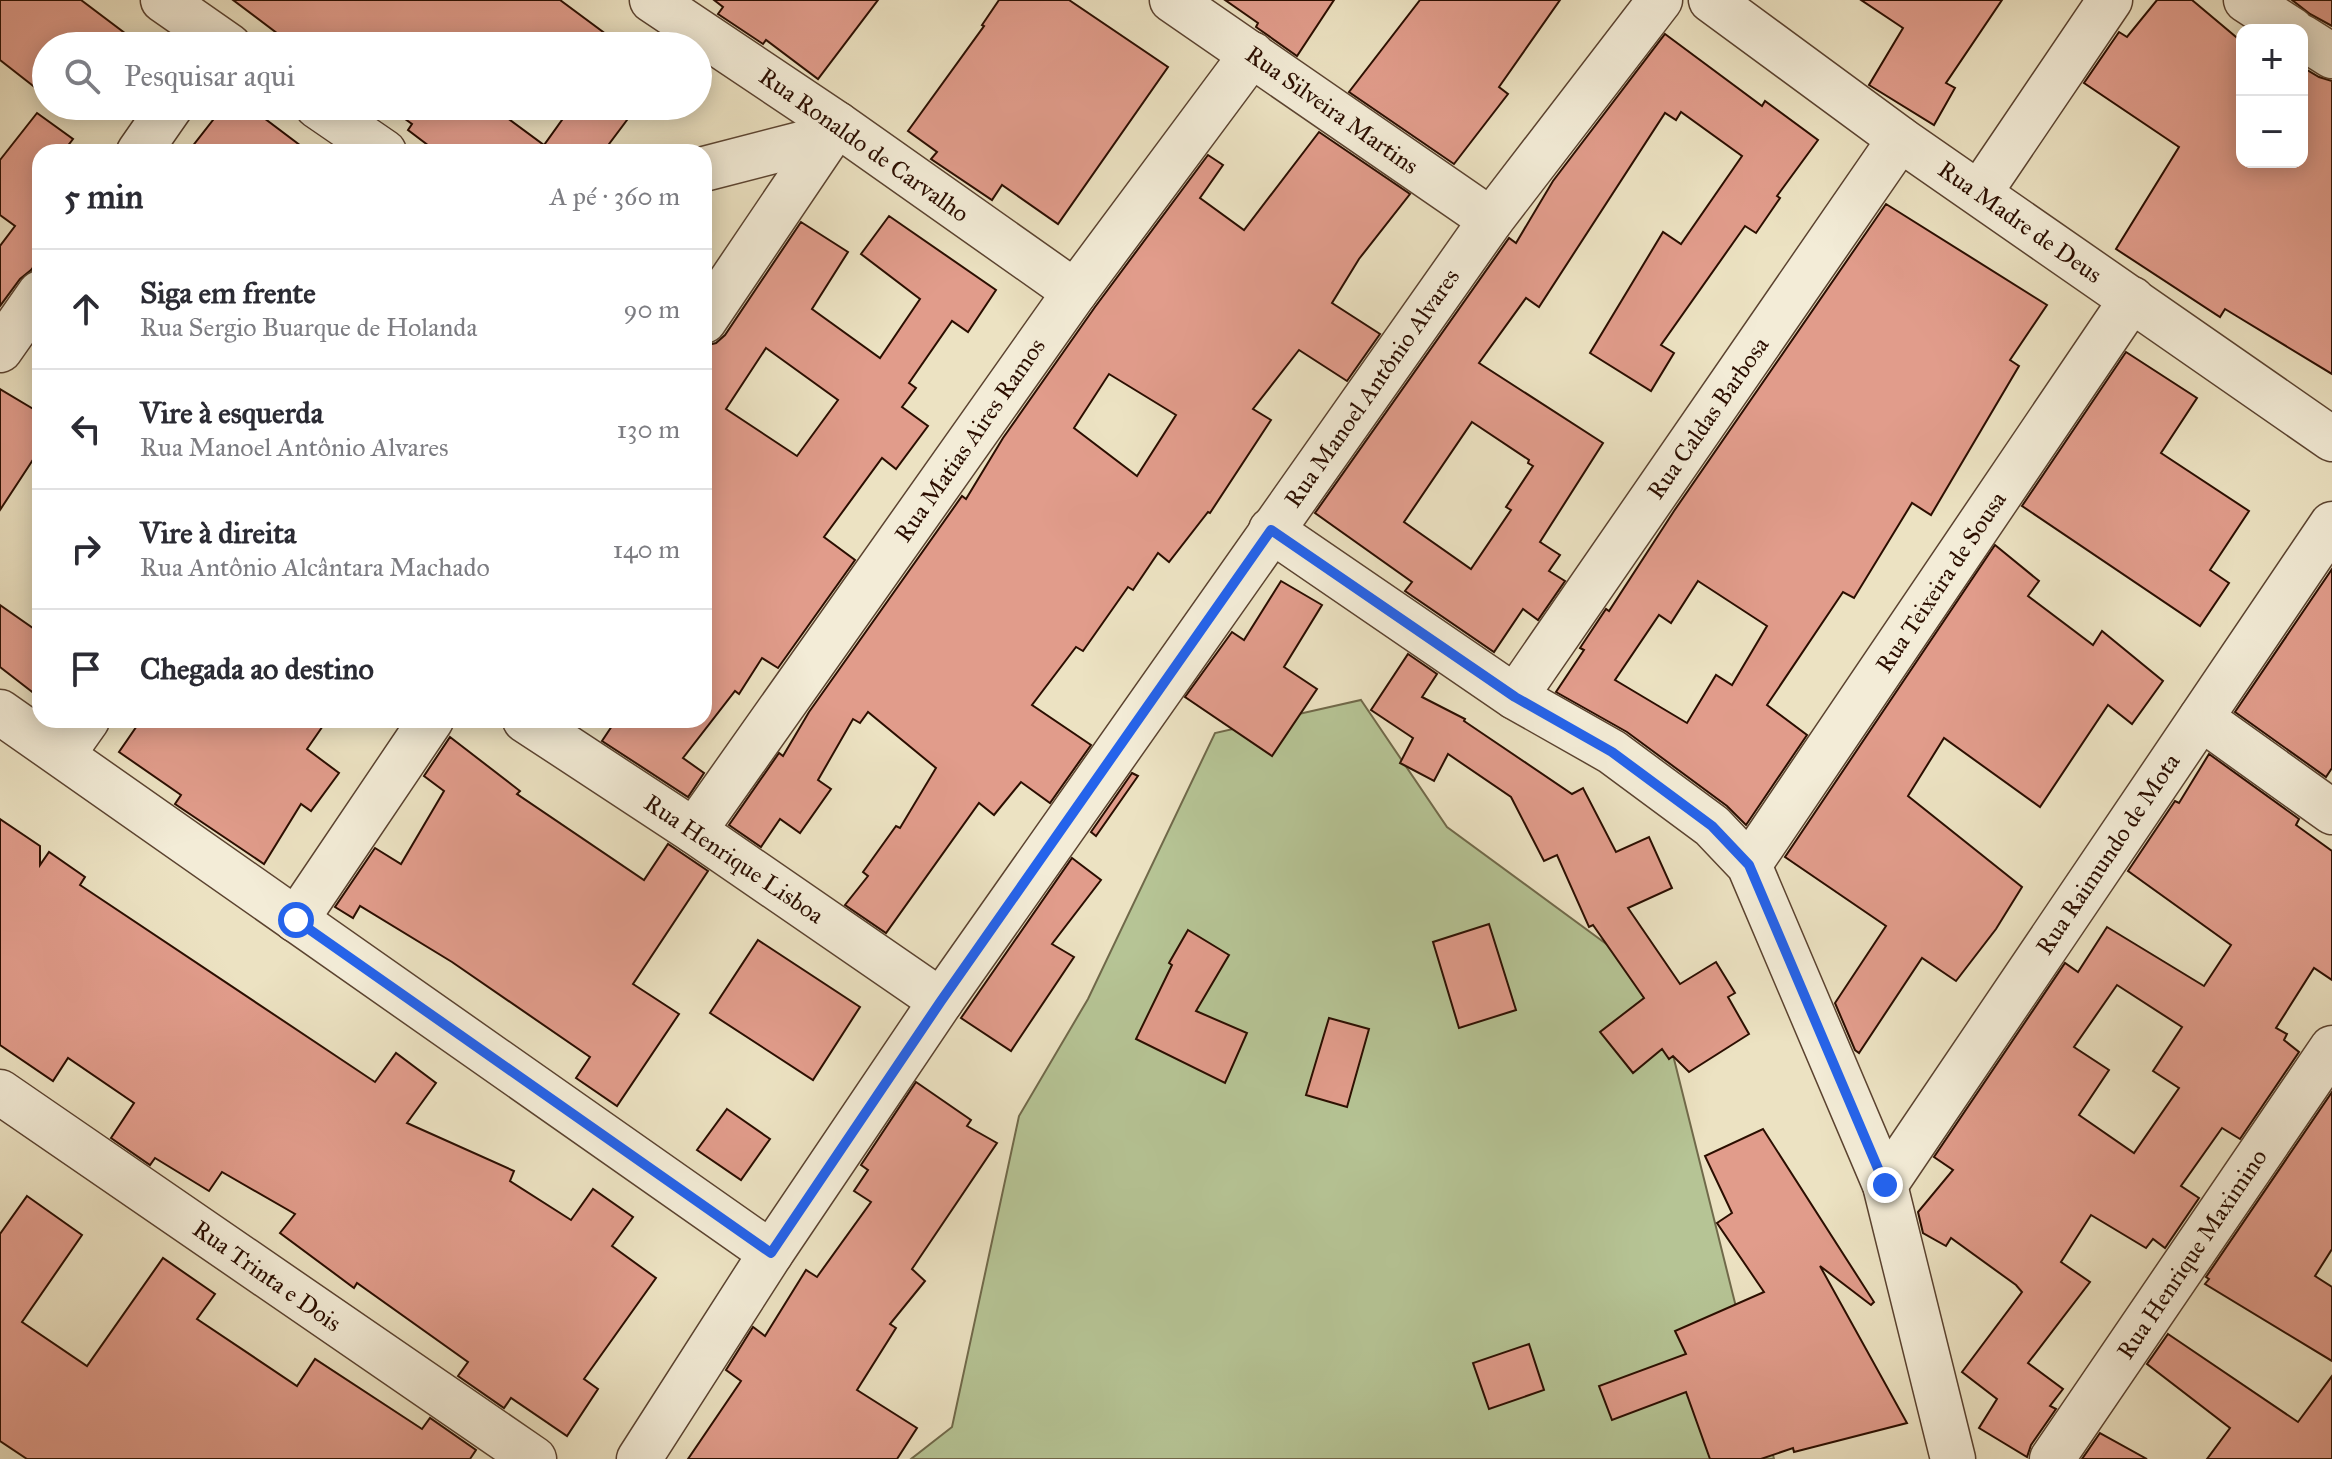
<!DOCTYPE html>
<html lang="pt">
<meta charset="utf-8">
<style>
body{margin:0;font-family:"IM FELL Great Primer",serif;background:#f2f2f3;color:#2b2b33}
.controls{position:absolute;right:24px;top:24px;display:grid;overflow:hidden;border-radius:16px;box-shadow:0 4px 20px #0003}
.controls button{width:72px;height:72px;display:grid;place-items:center;padding:0;border:0;border-bottom:2px solid #e1e1e2;background:#fff;color:#2b2b33;font:40px sans-serif}
.stop{position:absolute;width:24px;height:24px;margin:-18px;border:6px solid #2563eb;border-radius:50%;background:#fff}
.stop.end{background:#2563eb;border-color:#fff;box-shadow:0 2px 8px #0008}
.list{margin:0;padding:0;list-style:none}
h2{display:flex;justify-content:space-between;align-items:center;height:104px;margin:0;padding:0 32px;font-size:34px}
h2 small{font-size:26px;font-weight:400;color:#7c7c81}
.list li{display:grid;grid-template-columns:52px 1fr auto;gap:24px;align-items:center;box-sizing:border-box;height:120px;padding:0 32px;border-top:2px solid #e1e1e2}
.list b{display:block;font-size:30px;white-space:nowrap}
.list p{margin:0;font-size:26px;white-space:nowrap;color:#7c7c81}
.list em{font-size:26px;font-style:normal;color:#7c7c81}
.icon{flex:none;width:44px;height:44px;fill:none;stroke:currentColor;stroke-width:2;stroke-linecap:round;stroke-linejoin:round}
.map{position:relative;flex:none;width:2332px;height:1459px;overflow:hidden}
.search{position:absolute;background:#fff;box-shadow:0 4px 20px #0003;left:32px;top:32px;width:680px;height:88px;display:flex;align-items:center;gap:20px;box-sizing:border-box;padding:0 28px;border-radius:44px;color:#7c7c81;font-size:30px}
.panel{position:absolute;background:#fff;box-shadow:0 4px 20px #0003;left:32px;top:144px;width:680px;height:584px;border-radius:24px}
.map>svg:first-child{display:block}
</style>
<div class="map">
<svg width="2332" height="1459" viewBox="0 0 2332 1459">
<rect width="100%" height="100%" fill="#ece2c2"/>
<filter id="stains"><feTurbulence type="fractalNoise" baseFrequency=".0025" numOctaves="4"/><feColorMatrix values="0 0 0 0 .2 0 0 0 0 .09 0 0 0 0 .02 0 0 0 .5 -.17"/></filter>
<radialGradient id="worn" r=".72"><stop offset=".6" stop-color="#630" stop-opacity="0"/><stop offset="1" stop-color="#630" stop-opacity=".3"/></radialGradient>
<polygon fill="#b6c495" stroke="#70694a" stroke-width="2" points="1361,700 1447,827 1654,979 1774,1459 911,1459 952,1427 1019,1116 1088,999 1215,733"/>
<g fill="#e19c8b" stroke="#2b0e00" stroke-width="2" fill-rule="evenodd">
<polygon points="0,0 81,0 142,46 46,46 46,96 0,60"/>
<polygon points="233,0 560,0 622,46 294,46"/>
<polygon points="714,0 878,0 818,79 766,40 763,44 718,14 723,7"/>
<polygon points="999,0 1069,0 1168,67 1058,224 1002,185 992,200 931,159 937,152 908,131 984,26 982,25"/>
<polygon points="1225,0 1334,0 1297,56 1256,27 1258,23"/>
<polygon points="1420,0 1560,0 1499,87 1508,94 1454,164 1349,92"/>
<polygon points="1861,0 2002,0 1946,83 1955,88 1934,125 1869,85 1903,28"/>
<polygon points="2157,0 2192,0 2242,42 2242,162 2302,162 2302,67 2319,77 2332,81 2332,374 2225,309 2220,317 2116,249 2179,147 2084,83 2119,32 2127,37"/>
<polygon points="2292,0 2332,0 2332,26 2310,14"/>
<path d="M1665 34 1762 106 1765 101 1818 140 1777 196 1780 198 1756 233 1745 226 1661 345 1674 353 1651 391 1590 353 1663 232 1681 244 1742 156 1681 112 1676 120 1665 113 1539 307 1526 298 1479 363 1603 443 1540 542 1560 555 1549 571 1565 581 1538 620 1523 609 1494 652 1405 591 1412 582 1315 513 1509 238 1516 243 1553 181ZM1472 422 1529 460 1528 463 1533 466 1506 507 1511 510 1471 569 1404 522Z"/>
<polygon points="224,106 248,106 309,152 188,152"/>
<polygon points="387,106 491,106 544,145 572,106 625,106 633,112 603,152 437,152 408,130 412,124"/>
<polygon points="37,113 73,139 63,152 40,152 40,258 31,270 20,279 0,306 0,246 15,226 0,215 0,160"/>
<path d="M1319 132 1410 194 1359 259 1332 303 1380 334 1347 381 1299 350 1253 409 1271 420 1210 513 1208 512 1169 562 1158 553 1133 590 1128 587 1083 651 1076 647 1032 705 1091 745 1050 803 1021 782 994 815 979 803 886 933 845 905 868 876 863 872 896 826 900 828 936 768 868 712 860 723 853 719 818 780 831 789 800 833 780 819 761 847 729 825 779 753 783 756 809 712 962 496 966 499 1003 438 1095 307 1208 155 1223 165 1200 198 1244 230ZM1109 374 1176 415 1137 476 1074 428Z"/>
<path d="M1886 204 2047 305 2010 360 2019 366 1931 515 1912 503 1854 598 1843 592 1767 705 1807 735 1746 825 1727 806 1627 732 1556 692 1584 650 1580 648 1606 609 1609 611 1674 511ZM1698 581 1767 626 1732 685 1716 675 1687 723 1615 680 1659 615 1671 623Z"/>
<path d="M889 216 996 290 968 332 952 321 909 383 916 388 902 407 928 426 896 469 882 458 824 537 855 560 778 668 762 658 739 694 735 691 683 758 704 773 688 797 602 741 616 720H704V346L716 343 725 335 801 222 848 252 812 309 880 358 920 299 861 254ZM766 348 838 400 797 456 726 409Z"/>
<polygon points="2126,352 2197,398 2161,453 2249,511 2210,570 2229,583 2200,626 2022,506"/>
<polygon points="0,389 40,413 40,449 0,510"/>
<polygon points="1995,545 2039,581 2028,596 2093,645 2102,631 2163,681 2132,724 2108,705 2040,807 1944,738 1908,796 2022,887 1996,929 1956,981 1922,958 1859,1053 1855,1050 1835,1003 1886,926 1785,857"/>
<polygon points="2332,569 2332,768 2326,777 2235,712"/>
<polygon points="1281,581 1322,605 1284,667 1317,689 1272,756 1185,697 1232,632 1244,640"/>
<polygon points="0,605 40,633 40,698 0,667"/>
<polygon points="1408,654 1437,674 1422,697 1465,719 1464,721 1572,794 1583,788 1616,852 1649,837 1672,888 1628,908 1680,984 1716,962 1735,993 1728,997 1749,1034 1689,1072 1673,1056 1669,1059 1662,1049 1633,1073 1600,1032 1644,998 1593,925 1589,927 1557,855 1544,861 1511,797 1448,754 1434,781 1400,763 1413,738 1371,710"/>
<polygon points="141,720 327,720 307,749 339,773 311,811 301,804 264,864 175,804 181,795 119,752"/>
<polygon points="450,737 520,791 517,794 644,880 668,844 708,871 633,984 679,1014 617,1106 576,1078 590,1057 452,962 360,906 353,918 335,907 375,848 401,864 444,791 424,776"/>
<path d="M2209 754 2299 819 2296 825 2332 851V980L2314 968 2276 1028 2287 1034 2284 1040 2299 1052 2240 1139 2222 1128 2181 1186 2199 1198 2165 1248 2153 1239 2146 1248 2091 1215 2061 1262 2090 1282 2028 1363 2063 1389 2050 1406 2056 1409 2031 1445 2027 1457 1979 1428 1997 1399 1962 1372 2022 1292 2016 1285 1951 1238 1946 1246 1923 1233 1918 1212 1953 1170 1934 1157 2065 963 2078 972 2107 927 2204 986 2231 945 2128 871 2175 801 2179 803ZM2117 985 2182 1027 2153 1071 2179 1088 2134 1153 2079 1115 2109 1070 2074 1047Z"/>
<polygon points="1132,773 1138,776 1096,836 1091,832"/>
<polygon points="0,819 40,846 40,865 49,852 85,877 80,885 375,1082 396,1053 436,1083 407,1123 514,1171 510,1181 571,1220 593,1189 633,1217 612,1246 656,1278 584,1379 598,1389 567,1436 511,1398 504,1408 458,1376 468,1362 357,1283 354,1288 280,1233 295,1214 222,1172 209,1191 155,1158 150,1165 111,1138 134,1103 68,1058 53,1081 0,1045"/>
<polygon points="1072,858 1101,880 1052,944 1074,957 1011,1051 961,1018"/>
<polygon points="1489,924 1516,1010 1459,1028 1433,942"/>
<polygon points="1188,930 1229,955 1196,1011 1247,1033 1225,1083 1136,1039 1172,965 1169,963"/>
<polygon points="758,940 860,1007 813,1080 710,1013"/>
<polygon points="1329,1018 1369,1029 1347,1107 1306,1095"/>
<polygon points="916,1082 971,1120 967,1126 997,1143 912,1269 925,1281 890,1324 896,1328 857,1390 917,1428 897,1459 688,1459 741,1381 726,1370 753,1327 765,1336 806,1270 817,1277 871,1202 854,1191 868,1170 861,1165"/>
<polygon points="2332,1092 2332,1249 2315,1276 2332,1287 2332,1361 2205,1284 2209,1279 2206,1277"/>
<polygon points="727,1109 770,1139 741,1180 697,1150"/>
<polygon points="1763,1129 1874,1302 1871,1305 1820,1266 1907,1423 1794,1452 1793,1448 1761,1459 1710,1459 1686,1392 1612,1420 1599,1386 1686,1354 1675,1331 1764,1292 1717,1223 1732,1213 1705,1156"/>
<polygon points="27,1196 82,1235 22,1322 87,1366 163,1258 215,1294 197,1319 297,1386 315,1359 422,1429 430,1418 476,1450 470,1459 27,1459 0,1441 0,1234"/>
<polygon points="2168,1334 2298,1422 2332,1376 2332,1459 2207,1459 2230,1428 2147,1364"/>
<polygon points="1529,1344 1544,1390 1489,1409 1473,1363"/>
<polygon points="2100,1433 2147,1459 2082,1459"/>
</g>
<g fill="none" stroke-linecap="round" stroke-linejoin="round">
<defs>
<g id="minor">
<polyline points="163,0 229,46"/>
<polyline points="652,0 837,124 1075,292"/>
<polyline points="1172,0 1491,220"/>
<polyline points="1711,0 1900,139 2332,439"/>
<polyline points="2246,0 2292,30"/>
<polyline points="2302,37 2332,56"/>
<polyline points="317,106 384,152"/>
<polyline points="139,152 171,106"/>
<polyline points="704,169 828,137"/>
<polyline points="1980,192 2110,0"/>
<polyline points="704,321 837,124"/>
<polyline points="0,350 40,293"/>
<polyline points="1271,530 1515,697 1612,752 1712,826 1749,865 1885,1185 1953,1459"/>
<polyline points="1515,697 1900,139"/>
<polyline points="0,712 771,1253"/>
<polyline points="2201,718 2332,812"/>
<polyline points="525,720 694,831 941,1001"/>
<polyline points="63,754 87,720"/>
<polyline points="694,831 1075,292 1252,54"/>
<polyline points="1749,865 2132,299"/>
<polyline points="296,920 431,720"/>
<polyline points="0,1092 534,1459"/>
<polyline points="1885,1185 2332,524"/>
<polyline points="639,1459 771,1253 941,1001 1491,220 1660,0"/>
<polyline points="2052,1459 2332,1048"/>
</g>
</defs>
<use href="#minor" stroke="#5b4330" stroke-width="47"/>
<use href="#minor" stroke="#f3ecd7" stroke-width="44"/>
</g>
<g fill="none" stroke-linecap="round" stroke-linejoin="round">
<polyline stroke="#2563eb" stroke-width="10" points="296,920 771,1253 941,1001 1271,530 1515,697 1612,752 1712,826 1749,865 1885,1185"/>
</g>
<g text-anchor="middle" stroke-width="7" stroke-linejoin="round" paint-order="stroke">
<g font-size="24" fill="#2b0e00" stroke="#f3ecd7">
<text transform="translate(1332 110) rotate(35)" y="8">Rua Silveira Martins</text>
<text transform="translate(864 145) rotate(35)" y="8">Rua Ronaldo de Carvalho</text>
<text transform="translate(2020 222) rotate(35)" y="8">Rua Madre de Deus</text>
<text transform="translate(1372 388) rotate(-55)" y="8">Rua Manoel Antônio Alvares</text>
<text transform="translate(1708 418) rotate(-55)" y="8">Rua Caldas Barbosa</text>
<text transform="translate(970 440) rotate(-55)" y="8">Rua Matias Aires Ramos</text>
<text transform="translate(1941 582) rotate(-56)" y="8">Rua Teixeira de Sousa</text>
<text transform="translate(2108 854) rotate(-56)" y="8">Rua Raimundo de Mota</text>
<text transform="translate(734 859) rotate(34)" y="8">Rua Henrique Lisboa</text>
<text transform="translate(2192 1254) rotate(-56)" y="8">Rua Henrique Maximino</text>
<text transform="translate(267 1276) rotate(35)" y="8">Rua Trinta e Dois</text>
</g>
</g>
<rect width="100%" height="100%" filter="url(#stains)"/>
<rect width="100%" height="100%" fill="url(#worn)"/>
</svg>
<div class="controls">
<button>+</button>
<button>−</button>
</div>
<div class="stop" style="left:296px;top:920px"></div>
<div class="stop end" style="left:1885px;top:1185px"></div>
<div class="search"><svg class="icon" aria-label="search" viewBox="0 0 24 24"><circle cx="10" cy="10" r="6"/><path d="M15 15l6 6"/></svg>Pesquisar aqui</div>
<section class="panel">
<h2>5 min<small>A pé · 360 m</small></h2>
<ul class="list">
<li><svg class="icon" aria-label="ahead" viewBox="0 0 24 24"><path d="M12 20V5M6 11l6-6 6 6"/></svg><div><b>Siga em frente</b><p>Rua Sergio Buarque de Holanda</p></div><em>90 m</em></li>
<li><svg class="icon" aria-label="left" viewBox="0 0 24 24"><path d="M17 20v-9H6M10 6l-5 5 5 5"/></svg><div><b>Vire à esquerda</b><p>Rua Manoel Antônio Alvares</p></div><em>130 m</em></li>
<li><svg class="icon" aria-label="right" viewBox="0 0 24 24"><path d="M7 20v-9h11M14 6l5 5-5 5"/></svg><div><b>Vire à direita</b><p>Rua Antônio Alcântara Machado</p></div><em>140 m</em></li>
<li><svg class="icon" aria-label="arrive" viewBox="0 0 24 24"><path d="M6 21V4h12l-3 4 3 4H6"/></svg><div><b>Chegada ao destino</b></div></li>
</ul>
</section>
</div>
